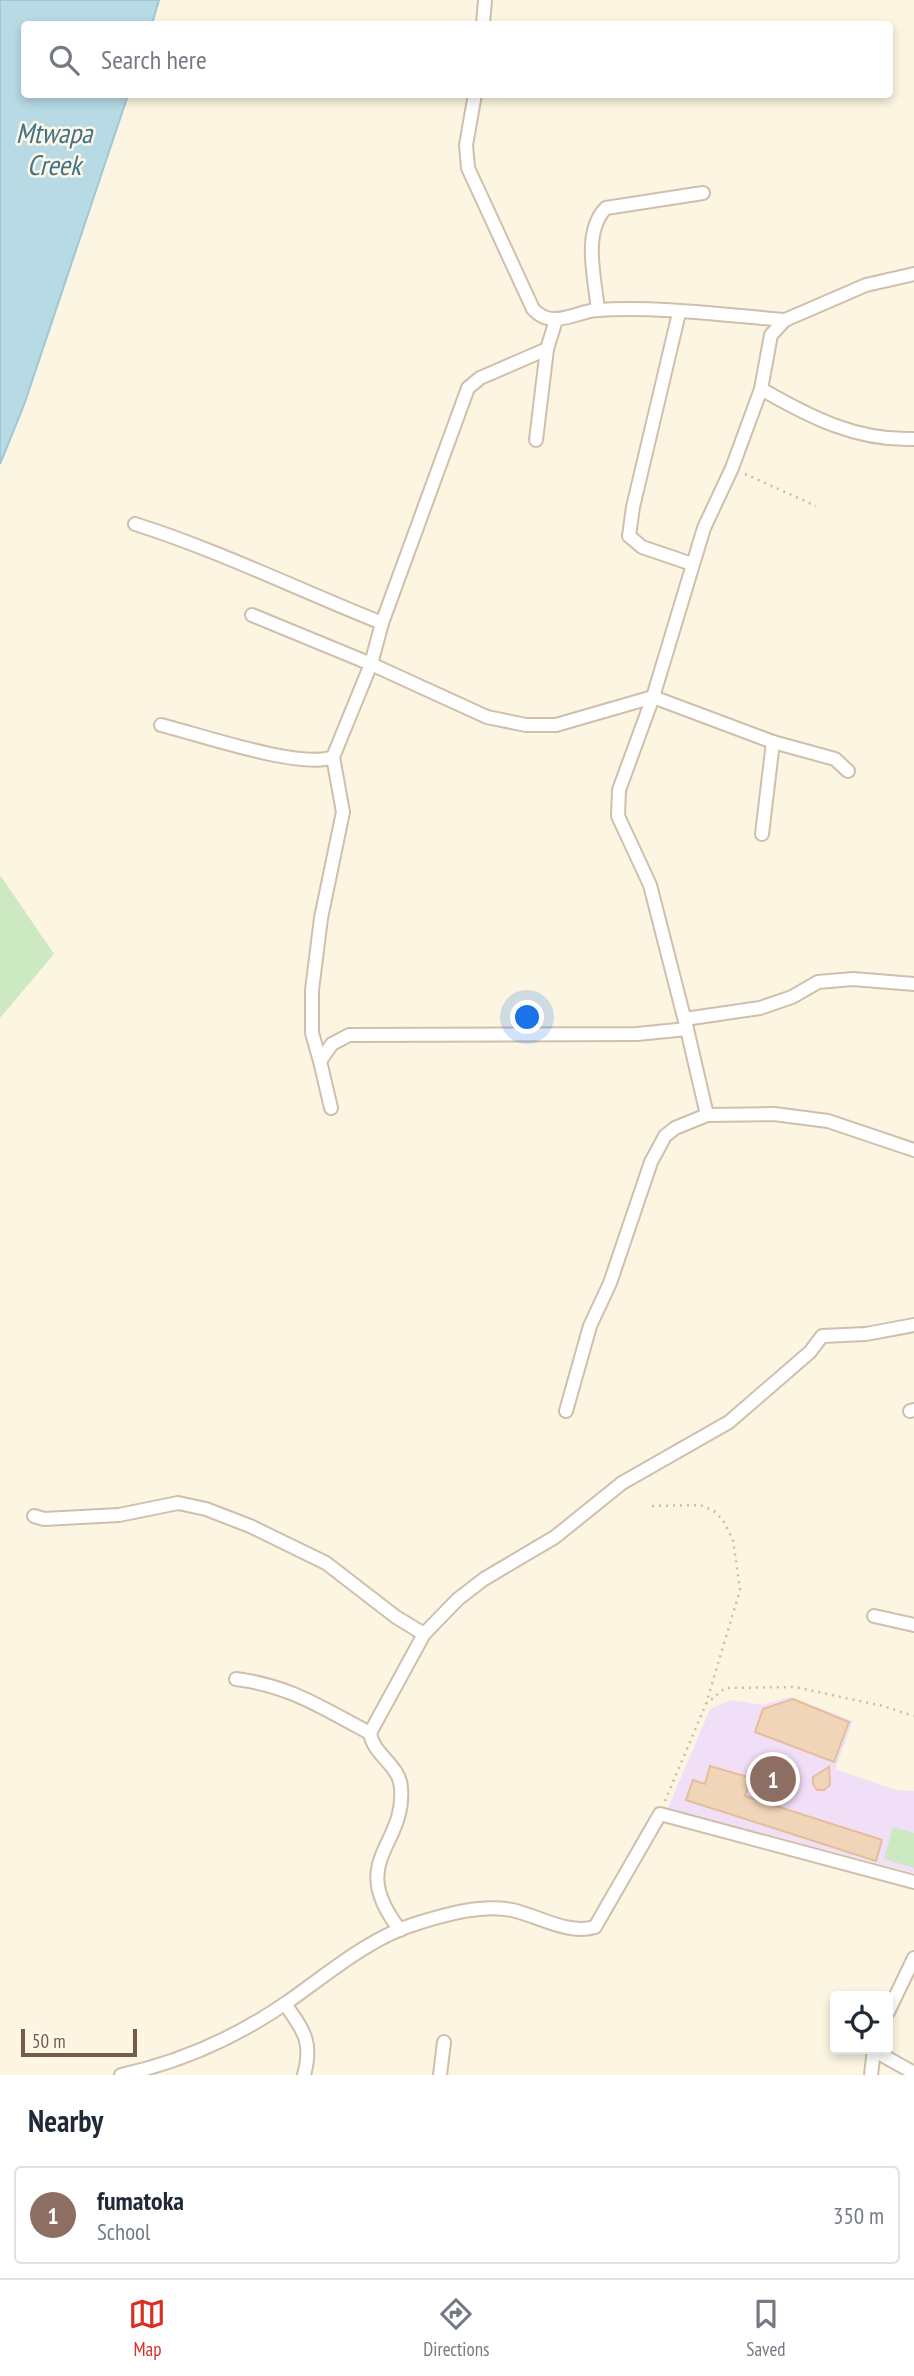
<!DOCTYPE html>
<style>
body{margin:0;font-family:"PT Sans Narrow",sans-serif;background:#f2f2f3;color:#1f2937}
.controls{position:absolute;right:21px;bottom:21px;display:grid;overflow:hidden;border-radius:7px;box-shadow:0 4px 10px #0003}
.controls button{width:63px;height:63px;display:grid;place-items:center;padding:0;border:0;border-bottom:2px solid #e0e1e3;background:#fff;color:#1f2937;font:35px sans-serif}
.scale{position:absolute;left:21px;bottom:18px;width:116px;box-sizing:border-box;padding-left:7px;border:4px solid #735c48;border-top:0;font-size:19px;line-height:24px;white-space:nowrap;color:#735c48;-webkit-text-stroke:5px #fff8e8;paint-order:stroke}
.you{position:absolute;left:528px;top:1018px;width:24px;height:24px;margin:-18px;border:5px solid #fff;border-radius:50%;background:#1a73e8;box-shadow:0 0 0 10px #1a73e833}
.badge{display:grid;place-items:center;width:46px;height:46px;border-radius:50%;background:#d93025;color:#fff;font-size:23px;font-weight:700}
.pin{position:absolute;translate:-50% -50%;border:4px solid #fff;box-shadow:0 2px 7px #0006}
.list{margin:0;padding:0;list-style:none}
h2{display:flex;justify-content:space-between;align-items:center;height:91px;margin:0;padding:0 28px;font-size:30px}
h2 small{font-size:23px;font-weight:400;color:#747a83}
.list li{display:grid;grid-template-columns:46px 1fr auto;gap:21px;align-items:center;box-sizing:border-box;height:98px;margin:0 14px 14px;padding:0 14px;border:2px solid #e0e1e3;border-radius:7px}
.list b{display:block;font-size:26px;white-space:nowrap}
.list p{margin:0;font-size:23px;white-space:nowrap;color:#747a83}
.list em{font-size:23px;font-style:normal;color:#747a83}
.icon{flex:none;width:38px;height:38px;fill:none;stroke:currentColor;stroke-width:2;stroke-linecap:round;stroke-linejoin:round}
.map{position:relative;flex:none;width:914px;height:2075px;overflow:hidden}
.search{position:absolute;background:#fff;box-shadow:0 4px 10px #0003;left:21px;right:21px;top:21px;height:77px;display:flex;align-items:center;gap:18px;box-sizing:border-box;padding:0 24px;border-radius:7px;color:#747a83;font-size:26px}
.sheet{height:203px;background:#fff}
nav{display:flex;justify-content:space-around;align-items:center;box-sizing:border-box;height:98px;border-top:2px solid #e0e1e3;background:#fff;font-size:19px;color:#747a83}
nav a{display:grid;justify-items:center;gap:4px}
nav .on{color:#d93025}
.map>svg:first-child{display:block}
</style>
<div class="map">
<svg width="914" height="2075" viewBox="0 0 914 2075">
<rect width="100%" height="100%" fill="#fcf5e2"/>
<polygon fill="#f1dff8" points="790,1697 853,1721 835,1769 896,1790 914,1791 914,1873 668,1808 710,1709 731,1700 763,1705"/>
<g fill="#cde9c1">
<polygon points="0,875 54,954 0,1018"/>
<polygon points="893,1827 914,1833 914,1868 884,1859"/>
</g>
<polygon fill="#b7dae5" stroke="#9dc8d7" stroke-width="2" points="0,0 159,0 152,24 24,24 24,94 128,95 24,405 0,464"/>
<g fill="#f1d5b9" stroke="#e4be9a" stroke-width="2">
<polygon points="793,1699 849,1722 834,1762 755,1732 763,1709"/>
<polygon points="710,1766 751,1778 745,1796 882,1840 876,1861 686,1800 693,1780 705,1784"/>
<polygon points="829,1767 830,1785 824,1790 817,1790 813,1784 813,1777"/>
</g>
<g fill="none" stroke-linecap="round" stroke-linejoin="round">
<defs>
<g id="street">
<polyline points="483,24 485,0"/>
<path d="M475 94 466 145 468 168 533 309C552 330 574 312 597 310 659 306 724 315 785 320"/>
<path d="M598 310C595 279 582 232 606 208L703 193"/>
<polyline points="679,313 633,507 629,536 642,547 692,564"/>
<path d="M761 389C810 417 856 441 914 439"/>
<polyline points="536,440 547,349 556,320"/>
<path d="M135 524C220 551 299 590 382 623"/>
<polyline points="252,615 371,664 487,717 526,725 556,725 653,697 773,742 835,759 848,771"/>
<path d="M161 725C198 734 302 770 333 757L371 664 382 623 468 388 480 378 547 349"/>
<polyline points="762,834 773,742"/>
<polyline points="685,1019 760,1008 792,997 818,982 853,979 914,984"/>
<polyline points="687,1029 707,1115 774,1114 828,1121 914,1150"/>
<polyline points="320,1061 312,1033 312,990 321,918 343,812 333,757"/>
<polyline points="331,1108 320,1061 332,1044 349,1035 637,1034 687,1029 650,885 618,816 619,790 653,697 704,528 732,468 761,389 771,335 785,320 866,285 914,274"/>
<polyline points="566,1411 590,1326 610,1283 651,1162 665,1136 675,1128 707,1115"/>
<polyline points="910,1411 914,1410"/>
<polyline points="34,1516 44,1519 119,1515 178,1503 206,1509 250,1526 326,1563 396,1617 424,1634"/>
<polyline points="874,1616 914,1625"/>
<path d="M236 1679C291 1686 322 1708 370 1733"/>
<path d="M400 1930C346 1860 406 1847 401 1788 400 1765 373 1755 370 1733L424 1634 458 1599 484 1579 555 1537 622 1483 729 1422 810 1352 822 1336 866 1334 914 1325"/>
<path d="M285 2004C304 2031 313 2042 304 2075"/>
<polyline points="888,2012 914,1958"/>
<polyline points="873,2050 914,2073"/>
<path d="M121 2075C181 2062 235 2038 286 2003 328 1974 368 1938 418 1923 447 1914 482 1904 512 1910 539 1916 568 1935 595 1927L660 1814 914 1882"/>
<polyline points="440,2075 444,2042"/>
<polyline points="871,2075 874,2049"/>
</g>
</defs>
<use href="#street" stroke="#cfbfac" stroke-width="16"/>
<g stroke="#d6b99d" stroke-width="2.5" stroke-dasharray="2 5" stroke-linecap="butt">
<polyline points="745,474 816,506"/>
<polyline points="652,1506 700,1505 714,1511 723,1520 733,1540 740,1590 706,1704"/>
<polyline points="665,1801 706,1704 725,1688 795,1687 883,1706 914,1716"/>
</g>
<use href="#street" stroke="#fff" stroke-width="12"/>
</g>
<g text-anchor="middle" stroke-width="5" stroke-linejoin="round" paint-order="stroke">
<g font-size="28" font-style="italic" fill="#427487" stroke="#fff8e8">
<text x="54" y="143">Mtwapa<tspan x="54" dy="32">Creek</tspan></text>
</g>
</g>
</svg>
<div class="controls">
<button><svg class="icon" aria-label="locate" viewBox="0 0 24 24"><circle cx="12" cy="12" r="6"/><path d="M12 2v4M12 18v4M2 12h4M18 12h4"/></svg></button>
</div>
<div class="scale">50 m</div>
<div class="you"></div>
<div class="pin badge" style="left:773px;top:1779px;background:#8d6e63">1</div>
<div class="search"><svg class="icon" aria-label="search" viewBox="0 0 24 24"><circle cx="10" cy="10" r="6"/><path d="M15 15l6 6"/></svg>Search here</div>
</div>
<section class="sheet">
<h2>Nearby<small></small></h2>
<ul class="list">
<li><span class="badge" style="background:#8d6e63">1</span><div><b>fumatoka</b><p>School</p></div><em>350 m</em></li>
</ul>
</section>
<nav>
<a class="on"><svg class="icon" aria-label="map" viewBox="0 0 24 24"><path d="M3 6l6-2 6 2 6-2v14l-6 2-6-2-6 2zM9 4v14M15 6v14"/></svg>Map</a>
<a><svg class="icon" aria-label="directions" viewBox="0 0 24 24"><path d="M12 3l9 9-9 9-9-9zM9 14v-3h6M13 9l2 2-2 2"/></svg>Directions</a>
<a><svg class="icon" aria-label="saved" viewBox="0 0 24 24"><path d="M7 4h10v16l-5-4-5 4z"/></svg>Saved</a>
</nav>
